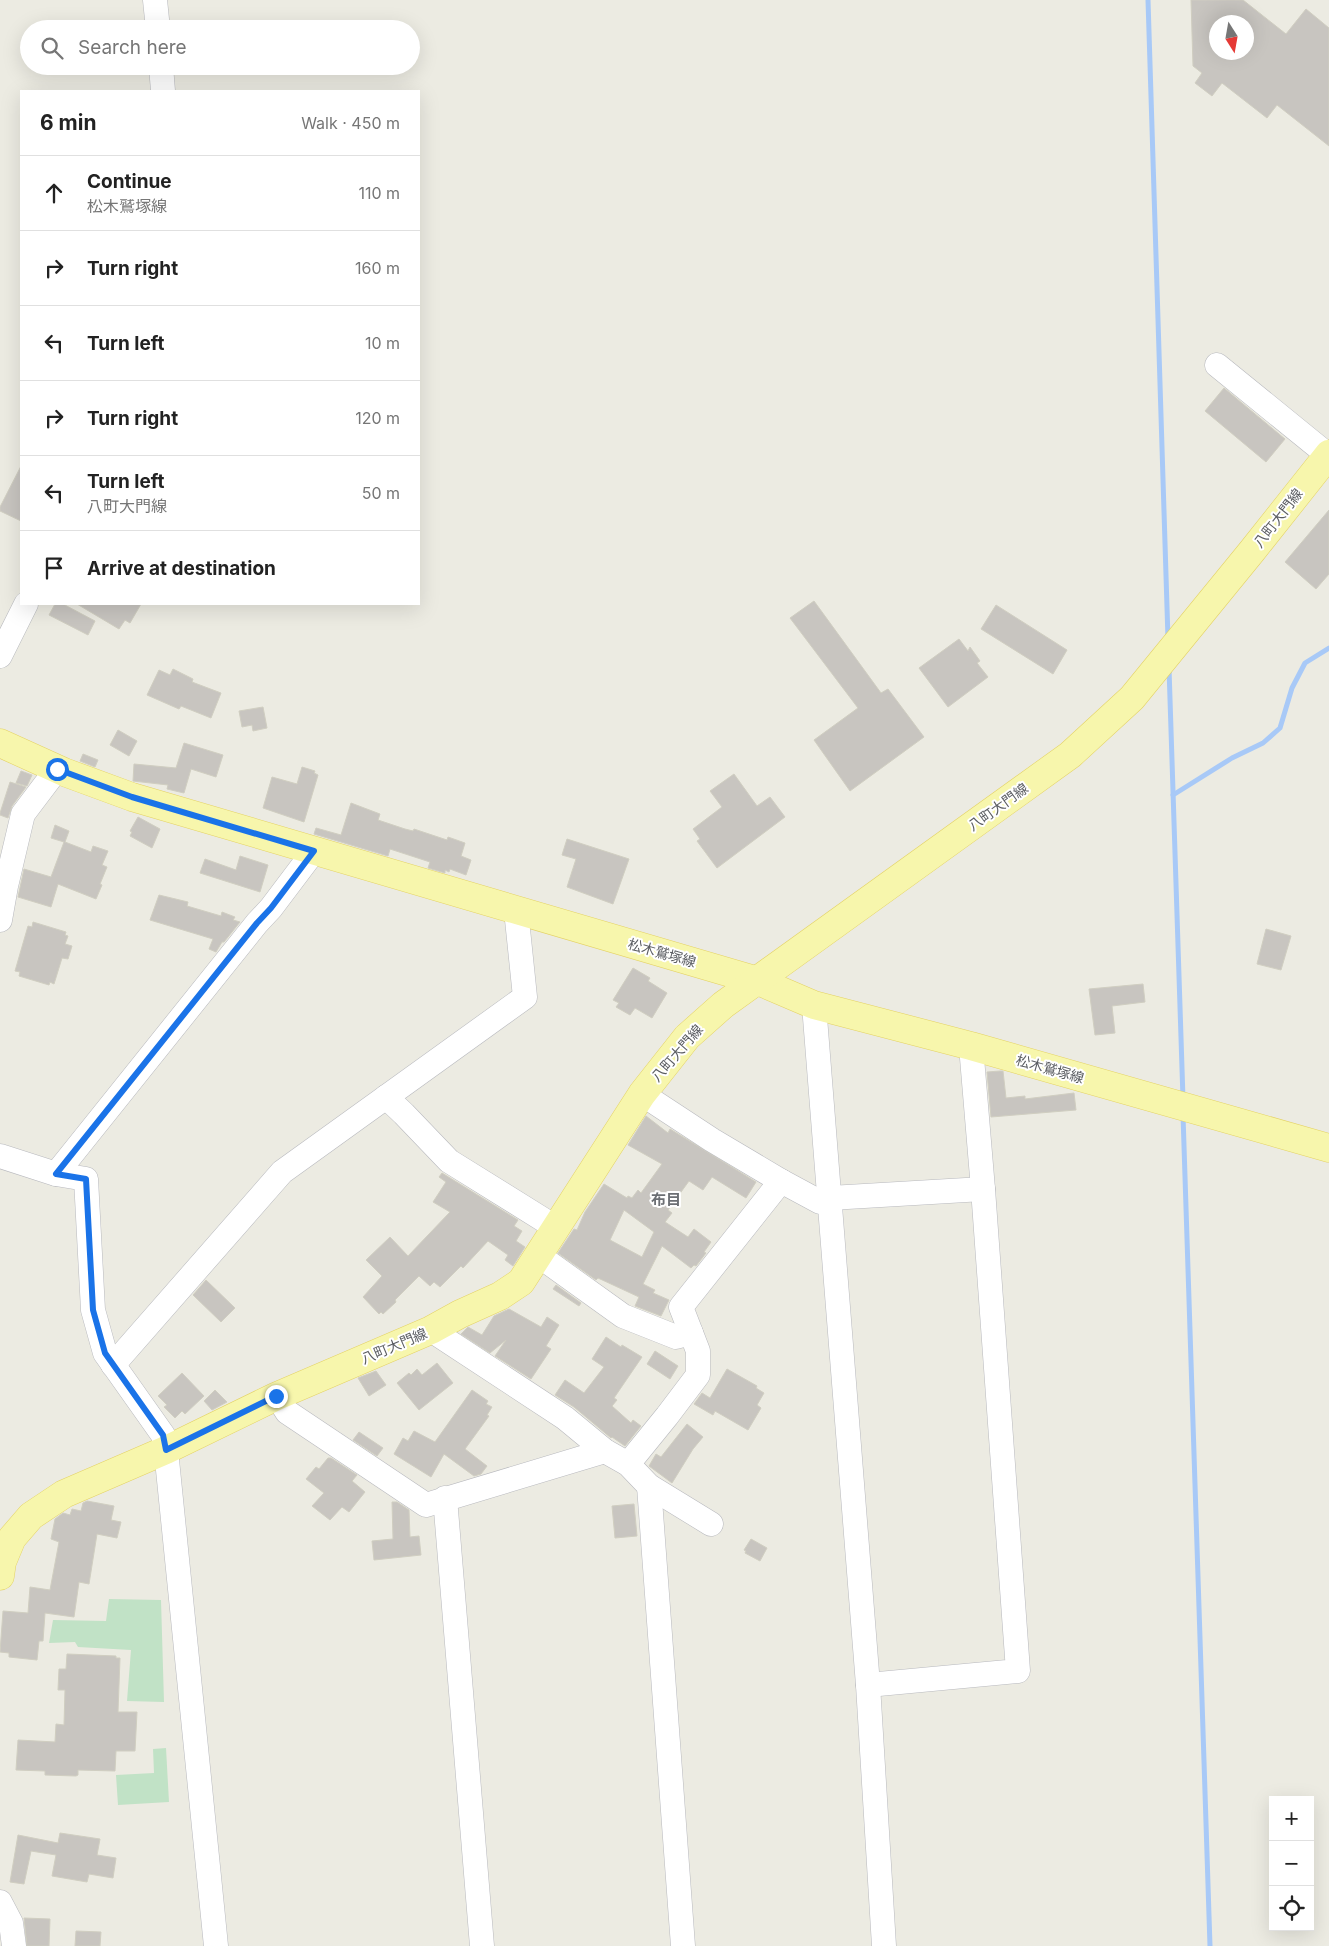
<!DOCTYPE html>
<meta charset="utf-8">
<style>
body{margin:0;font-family:Inter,"Noto Sans JP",sans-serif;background:#f2f2f2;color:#222}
.controls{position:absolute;right:15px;bottom:15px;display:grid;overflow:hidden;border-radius:0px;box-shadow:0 5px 20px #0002}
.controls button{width:45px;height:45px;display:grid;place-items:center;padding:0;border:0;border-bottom:1px solid #e0e0e0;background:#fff;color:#222;font:25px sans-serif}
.compass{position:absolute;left:1209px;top:15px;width:45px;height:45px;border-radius:50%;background:#fff;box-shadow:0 5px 20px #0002;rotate:169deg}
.stop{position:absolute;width:15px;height:15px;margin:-11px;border:4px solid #1a73e8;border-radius:50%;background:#fff}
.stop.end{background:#1a73e8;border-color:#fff;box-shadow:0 1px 5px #0008}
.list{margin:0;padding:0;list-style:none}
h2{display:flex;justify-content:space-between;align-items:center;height:65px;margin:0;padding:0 20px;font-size:21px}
h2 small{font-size:16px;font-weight:400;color:#767676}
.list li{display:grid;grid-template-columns:32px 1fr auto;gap:15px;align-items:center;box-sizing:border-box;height:75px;padding:0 20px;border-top:1px solid #e0e0e0}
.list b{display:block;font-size:19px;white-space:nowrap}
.list p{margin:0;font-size:16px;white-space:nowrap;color:#767676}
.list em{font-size:16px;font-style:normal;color:#767676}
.icon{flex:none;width:28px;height:28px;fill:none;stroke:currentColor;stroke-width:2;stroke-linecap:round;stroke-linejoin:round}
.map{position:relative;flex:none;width:1329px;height:1946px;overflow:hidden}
.search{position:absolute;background:#fff;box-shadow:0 5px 20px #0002;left:20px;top:20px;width:400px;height:55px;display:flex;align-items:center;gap:12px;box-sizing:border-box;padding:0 18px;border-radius:28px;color:#767676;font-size:19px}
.panel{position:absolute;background:#fff;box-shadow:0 5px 20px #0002;left:20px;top:90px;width:400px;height:515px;border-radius:0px}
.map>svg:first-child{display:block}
</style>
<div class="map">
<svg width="1329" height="1946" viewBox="0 0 1329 1946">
<rect width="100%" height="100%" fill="#ecebe2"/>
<g fill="#c1e2c6">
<polygon points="109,1599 161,1600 164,1702 127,1701 131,1650 78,1647 75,1642 49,1643 53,1620 106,1621"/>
<polygon points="166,1748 169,1802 118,1805 116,1775 154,1773 153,1749"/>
</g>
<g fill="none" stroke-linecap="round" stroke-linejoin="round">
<g stroke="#a8c9f7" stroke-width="5">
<polyline points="1148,0 1168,639"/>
<polyline points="1169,668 1183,1099"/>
<polyline points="1173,795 1232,758 1263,743 1280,728 1292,688 1305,663 1329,648"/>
<polyline points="1183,1115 1210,1946"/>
</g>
</g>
<g fill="#c8c5c0" stroke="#d0cec1" fill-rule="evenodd">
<path d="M1191 0H1243L1286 34 1306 9 1329 28V146L1277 105 1267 118 1222 83 1212 96 1195 83 1202 73 1193 66ZM1216 22H1246V52H1216Z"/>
<polygon points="1224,388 1285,439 1266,462 1205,411"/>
<polygon points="21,466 21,521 0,511 0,507"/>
<polygon points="1329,510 1329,574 1316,589 1285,562"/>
<polygon points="814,601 881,693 888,689 924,737 850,791 814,740 858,708 790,618"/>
<polygon points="55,604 63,604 95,621 88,635 49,615"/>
<polygon points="77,604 141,604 130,623 125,620 119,629"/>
<polygon points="996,605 1067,650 1053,674 981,629"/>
<polygon points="959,639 968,651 970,647 980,661 977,663 988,677 948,707 919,668"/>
<polygon points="173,669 193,679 192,682 221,693 211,718 181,706 179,709 147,695 159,670 170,675"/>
<polygon points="263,707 267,728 253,731 252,725 242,727 239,711"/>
<polygon points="118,730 137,741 129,756 110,745"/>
<polygon points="184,743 223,755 216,777 191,769 184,793 167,789 168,785 133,781 134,764 176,768"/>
<polygon points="83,754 98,760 95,767 80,761"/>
<polygon points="302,767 315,771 314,773 318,775 304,822 263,808 272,777 297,784"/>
<polygon points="21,771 32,775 27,786 16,783"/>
<polygon points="734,774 757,806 770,797 785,817 717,868 697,841 700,839 693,829 722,807 710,791"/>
<polygon points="10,782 26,787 12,806 8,818 0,815 0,813"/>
<polygon points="351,803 380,814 378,820 405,829 413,831 414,829 447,840 448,837 465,843 461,856 471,860 466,875 450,869 449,872 445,870 445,873 428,868 430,862 390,849 388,856 314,834 316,828 341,835"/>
<polygon points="138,817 160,829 152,848 130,836 132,832 130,831"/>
<polygon points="55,825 69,831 65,842 91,852 93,846 108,851 102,865 107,867 100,884 102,885 96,899 58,884 51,907 18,897 24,869 51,877 64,842 51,838"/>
<polygon points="567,839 629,859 613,904 567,887 576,859 562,855"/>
<polygon points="240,856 268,865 260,892 200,873 205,859 236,870"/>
<polygon points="159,895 188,902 187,906 221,916 222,912 235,917 233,920 240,922 224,942 222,942 216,952 209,949 213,939 150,920"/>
<polygon points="33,922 66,932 65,935 68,936 65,944 72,946 68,959 62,958 54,984 50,982 49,985 19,976 20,972 15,971 28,926 32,927"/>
<polygon points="1266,929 1291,936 1281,970 1257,964"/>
<polygon points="633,968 650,978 648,981 667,993 652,1018 635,1008 630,1015 616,1007 619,1003 613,1000"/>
<polygon points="1143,984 1145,1002 1112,1006 1115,1033 1095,1035 1089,989"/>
<polygon points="1000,1071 1003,1071 1006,1098 1025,1096 1025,1099 1074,1093 1076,1110 991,1117 987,1072"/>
<path d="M646 1116 668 1133 670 1129 756 1182 746 1198 712 1177 703 1190 689 1181 668 1210 672 1213 665 1222 688 1237 694 1229 711 1242 704 1252 706 1253 696 1266 694 1265 691 1268 662 1246 643 1284 655 1290 653 1293 669 1300 661 1316 635 1306 639 1297 598 1278 596 1280 558 1253 574 1229 577 1230 585 1212 604 1184 627 1198 628 1196 632 1198 638 1190 641 1193 662 1164 628 1145ZM624 1210 654 1232 642 1257 610 1240Z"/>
<polygon points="442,1173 518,1220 514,1226 522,1231 516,1241 525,1247 513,1266 505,1260 508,1255 488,1241 463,1268 461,1266 440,1287 434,1282 430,1286 419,1276 395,1300 396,1302 383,1314 381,1312 379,1314 363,1297 382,1276 366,1260 390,1237 408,1256 450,1212 433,1202 446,1182 439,1177"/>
<polygon points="206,1280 235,1308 221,1322 193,1295"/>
<polygon points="556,1285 581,1303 579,1306 553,1289"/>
<polygon points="509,1309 541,1327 547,1317 559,1325 546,1346 551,1349 531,1379 495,1356 506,1340 490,1353 461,1334 468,1327 482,1335 494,1316"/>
<polygon points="606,1337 621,1347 622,1345 642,1357 614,1398 617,1400 612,1406 631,1423 633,1420 641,1426 625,1446 612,1437 611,1438 574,1407 555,1395 565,1380 584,1393 604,1367 592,1359"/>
<polygon points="655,1351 678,1366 670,1379 647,1364"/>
<polygon points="437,1363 453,1383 419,1410 397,1383 409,1373 411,1375 417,1369 422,1375"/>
<polygon points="727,1369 757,1386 756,1388 764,1393 757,1405 761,1408 748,1430 715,1411 713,1415 694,1404 702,1393 710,1398"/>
<polygon points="376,1371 386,1385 369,1396 358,1378"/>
<polygon points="182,1373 204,1396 185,1414 182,1411 175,1418 164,1407 167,1405 158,1396"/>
<polygon points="215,1390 227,1402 212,1410 204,1401"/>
<polygon points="472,1390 488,1401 486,1404 492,1407 487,1415 489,1416 465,1449 487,1466 481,1474 474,1476 444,1454 431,1477 394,1454 403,1438 408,1441 414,1431 435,1442"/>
<polygon points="687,1424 703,1437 693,1449 672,1483 649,1466 656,1454 661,1457"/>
<polygon points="359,1432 383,1448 377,1456 353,1440"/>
<polygon points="328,1458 331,1458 357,1475 352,1481 365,1492 349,1512 342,1507 330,1520 312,1506 324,1493 306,1479 316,1467 319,1469"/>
<polygon points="87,1501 114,1506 111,1520 121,1522 117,1538 97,1534 89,1584 79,1582 74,1617 45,1613 43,1641 39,1641 37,1660 9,1657 9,1653 0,1652 3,1611 28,1613 30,1587 50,1590 59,1542 51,1539 55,1519 63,1513 70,1515 72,1509 81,1511 83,1503"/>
<polygon points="392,1502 397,1502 409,1510 410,1537 419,1536 421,1555 374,1560 372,1541 393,1539"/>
<polygon points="634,1504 637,1536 615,1538 612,1506"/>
<polygon points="751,1539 767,1548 760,1561 745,1553 746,1551 744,1550"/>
<polygon points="67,1654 116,1656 116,1658 120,1658 118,1712 137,1712 135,1751 116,1751 115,1771 78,1770 78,1775 76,1776 45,1775 45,1771 16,1770 18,1740 55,1742 56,1724 64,1725 65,1690 58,1690 59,1669 66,1669"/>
<polygon points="60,1833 100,1839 97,1855 116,1858 113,1878 89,1874 87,1882 52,1876 56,1855 31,1851 24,1884 10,1882 18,1835 58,1843"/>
<polygon points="24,1918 50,1919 49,1946 27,1946"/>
<polygon points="76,1931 101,1932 100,1946 75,1946"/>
</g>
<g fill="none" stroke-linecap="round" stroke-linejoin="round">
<defs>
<g id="minor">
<polyline points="155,0 158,29"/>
<polyline points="161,66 163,91"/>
<polyline points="1217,365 1329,456"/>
<polyline points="0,656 26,604"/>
<polyline points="0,920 6,886 23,814 57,769"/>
<polyline points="814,1005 868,1685 884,1946"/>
<polyline points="386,1097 404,1114 449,1161 555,1227"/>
<polyline points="0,1156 56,1174 86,1179 93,1310 105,1353 163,1435 166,1450 216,1946"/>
<polyline points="56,1174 257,923 271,908 314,851"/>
<polyline points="781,1181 820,1202 830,1202"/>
<polyline points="830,1198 983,1189"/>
<polyline points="538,1255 623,1316 676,1337 691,1333"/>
<polyline points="431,1330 565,1418 605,1451 628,1464 649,1486 711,1524"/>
<polyline points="113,1365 282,1172 525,997 516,910"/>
<polyline points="277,1396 287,1412 426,1505 605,1451"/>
<polyline points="628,1464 667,1416 698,1375 698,1351 681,1307 781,1181 712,1140 642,1094"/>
<polyline points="649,1486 683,1946"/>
<polyline points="445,1498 482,1946"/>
<polyline points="868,1685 1018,1671 983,1189 971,1046"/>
<polyline points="0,1902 11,1923 14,1946"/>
</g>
<g id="major">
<polyline points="0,743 64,772 132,797 758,981 814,1005 971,1046 1329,1148"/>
<polyline points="0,1576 2,1562 12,1538 31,1516 64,1494 166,1450 277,1396 431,1330 460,1314 500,1296 521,1282 642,1094 687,1037 723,1005 1070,755 1132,698 1252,551 1329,454"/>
</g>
</defs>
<use href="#minor" stroke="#b8b9be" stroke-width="25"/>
<use href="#major" stroke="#e4d264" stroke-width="29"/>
<use href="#minor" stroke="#fff" stroke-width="24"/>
<use href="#major" stroke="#f7f6ac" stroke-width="28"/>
</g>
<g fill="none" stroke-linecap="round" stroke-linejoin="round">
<polyline stroke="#1a73e8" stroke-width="6" points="57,769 132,797 314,851 271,908 257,923 56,1174 86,1179 93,1310 105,1353 163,1435 166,1450 276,1396"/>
</g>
<g text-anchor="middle" stroke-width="4" stroke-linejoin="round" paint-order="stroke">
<g font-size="14" fill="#5b5d62" stroke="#fff">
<text transform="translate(1278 518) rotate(-52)" y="5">八町大門線</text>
<text transform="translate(998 807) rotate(-36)" y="5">八町大門線</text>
<text transform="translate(662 953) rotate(16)" y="5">松木鷲塚線</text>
<text transform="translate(677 1053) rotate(-49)" y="5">八町大門線</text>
<text transform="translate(1050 1069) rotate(16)" y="5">松木鷲塚線</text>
<text transform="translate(394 1346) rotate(-23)" y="5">八町大門線</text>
</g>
<g font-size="15" font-weight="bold" fill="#6c6f74" stroke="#fff">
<text x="666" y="1205">布目</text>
</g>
</g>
</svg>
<div class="controls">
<button>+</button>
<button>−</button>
<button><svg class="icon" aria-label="locate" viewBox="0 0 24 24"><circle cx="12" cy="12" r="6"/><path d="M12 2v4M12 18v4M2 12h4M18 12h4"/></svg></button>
</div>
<svg class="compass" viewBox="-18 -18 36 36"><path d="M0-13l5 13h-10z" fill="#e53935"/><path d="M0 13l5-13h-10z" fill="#767676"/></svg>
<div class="stop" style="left:57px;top:769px"></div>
<div class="stop end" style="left:276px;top:1396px"></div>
<div class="search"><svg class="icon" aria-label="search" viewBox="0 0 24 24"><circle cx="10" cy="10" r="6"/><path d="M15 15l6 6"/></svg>Search here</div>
<section class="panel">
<h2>6 min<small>Walk · 450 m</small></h2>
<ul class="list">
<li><svg class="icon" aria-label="ahead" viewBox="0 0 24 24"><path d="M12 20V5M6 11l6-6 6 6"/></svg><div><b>Continue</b><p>松木鷲塚線</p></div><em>110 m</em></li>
<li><svg class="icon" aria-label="right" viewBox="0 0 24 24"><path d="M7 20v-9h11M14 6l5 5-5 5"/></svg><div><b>Turn right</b></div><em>160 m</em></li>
<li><svg class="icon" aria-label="left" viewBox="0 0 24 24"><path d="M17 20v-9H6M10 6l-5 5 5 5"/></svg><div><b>Turn left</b></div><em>10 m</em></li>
<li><svg class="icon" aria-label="right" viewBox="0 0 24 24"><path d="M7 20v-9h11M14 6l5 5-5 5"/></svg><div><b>Turn right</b></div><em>120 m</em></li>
<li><svg class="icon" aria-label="left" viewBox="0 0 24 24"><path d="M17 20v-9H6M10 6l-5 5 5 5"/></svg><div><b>Turn left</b><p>八町大門線</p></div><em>50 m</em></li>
<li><svg class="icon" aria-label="arrive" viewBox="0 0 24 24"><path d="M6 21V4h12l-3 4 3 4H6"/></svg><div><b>Arrive at destination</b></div></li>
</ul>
</section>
</div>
